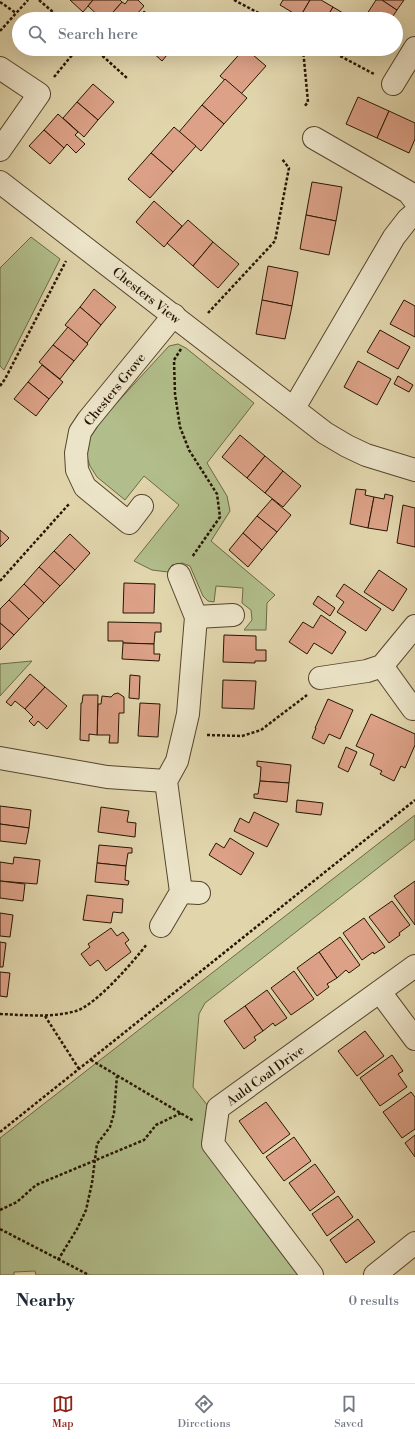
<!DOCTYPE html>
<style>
body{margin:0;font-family:"Libre Bodoni",serif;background:#f6f6f7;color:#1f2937}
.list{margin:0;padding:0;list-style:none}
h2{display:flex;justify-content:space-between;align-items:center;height:52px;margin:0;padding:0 16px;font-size:17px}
h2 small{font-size:13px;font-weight:400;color:#747a83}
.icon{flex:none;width:22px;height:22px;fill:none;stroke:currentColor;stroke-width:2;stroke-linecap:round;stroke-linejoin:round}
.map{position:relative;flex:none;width:415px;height:1275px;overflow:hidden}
.search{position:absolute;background:#fff;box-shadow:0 4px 16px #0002;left:12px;right:12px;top:12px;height:44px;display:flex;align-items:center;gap:10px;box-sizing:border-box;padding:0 14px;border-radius:22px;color:#747a83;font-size:15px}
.sheet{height:108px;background:#fff}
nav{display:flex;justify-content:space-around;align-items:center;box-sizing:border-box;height:56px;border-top:1px solid #e0e1e3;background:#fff;font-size:11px;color:#747a83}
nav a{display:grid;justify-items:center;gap:2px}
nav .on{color:#8f2418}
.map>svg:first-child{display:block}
</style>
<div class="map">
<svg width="415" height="1275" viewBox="0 0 415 1275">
<rect width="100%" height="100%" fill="#e1d5ac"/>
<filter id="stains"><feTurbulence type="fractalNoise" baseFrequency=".005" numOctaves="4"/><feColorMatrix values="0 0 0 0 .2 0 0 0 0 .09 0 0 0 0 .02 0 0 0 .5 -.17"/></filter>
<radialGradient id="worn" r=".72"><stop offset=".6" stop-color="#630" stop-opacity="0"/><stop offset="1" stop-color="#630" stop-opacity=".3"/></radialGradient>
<g fill="#b1be8b" stroke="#6c6a46">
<polygon points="31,237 60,259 4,370 0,366 0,268"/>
<polygon points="178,344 186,348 254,403 207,463 227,496 230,511 211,541 275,595 267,603 266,630 244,630 252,620 251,610 242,603 243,588 216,586 214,602 208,601 203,596 190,566 182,563 172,565 168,572 152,570 134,561 179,505 144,476 125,500 97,477 90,466 86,454 90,432 169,346"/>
<polygon points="32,661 0,696 0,664"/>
<polygon points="415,815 415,839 205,1003 199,1014 193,1087 208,1106 202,1142 303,1275 36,1275 35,1271 14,1272 14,1275 0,1275 0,1138"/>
</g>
<g fill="#dca187" stroke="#261502">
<polygon points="70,0 93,0 83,12"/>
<polygon points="93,0 120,0 122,2 107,19 102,19 88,6"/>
<polygon points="128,0 138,0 144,6 137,14 139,16 137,19 107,19 122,2 125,4"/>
<polygon points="283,0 310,0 300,17 280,5"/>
<polygon points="310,0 321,0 333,7 326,19 304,19 300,17"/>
<polygon points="376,0 382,0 397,10 391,19 368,19 365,17"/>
<polygon points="382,0 404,0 397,10"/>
<polygon points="333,7 353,19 326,19"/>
<polygon points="144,11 154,19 137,19"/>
<polygon points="149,49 172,49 162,61"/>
<polygon points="244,49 246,49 266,66 241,94 220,76"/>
<polygon points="225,79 247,98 224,124 202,105"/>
<polygon points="93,84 114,102 98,120 77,102"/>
<polygon points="358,97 389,111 377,138 346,124"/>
<polygon points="77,102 98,120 84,137 63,118"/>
<polygon points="202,105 224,124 201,151 179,132"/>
<polygon points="389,111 415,123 415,139 409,153 377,138"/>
<polygon points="58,114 78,132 75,135 85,144 76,153 67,144 64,148 44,130"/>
<polygon points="174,127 196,146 173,172 151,153"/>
<polygon points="44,130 64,148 50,164 29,146"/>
<polygon points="151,153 173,172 150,198 128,179"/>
<polygon points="312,182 342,187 336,221 306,215"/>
<polygon points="154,201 182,226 164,247 136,222"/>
<polygon points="306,215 336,221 329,255 300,249"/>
<polygon points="188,220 213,242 193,266 167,243"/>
<polygon points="213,242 239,264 218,288 193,266"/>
<polygon points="268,266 298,272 292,306 262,300"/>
<polygon points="94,289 116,307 101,325 80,307"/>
<polygon points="262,300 292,306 285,339 256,334"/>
<polygon points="404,300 415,306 415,337 390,324"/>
<polygon points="80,307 101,325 87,343 65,325"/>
<polygon points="68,327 88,344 74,361 53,345"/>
<polygon points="380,330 410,347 398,369 367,352"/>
<polygon points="53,345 74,361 60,379 39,362"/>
<polygon points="358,361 391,379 377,405 344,387"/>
<polygon points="42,365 63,382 49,399 28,382"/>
<polygon points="398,376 413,385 409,392 394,384"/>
<polygon points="28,382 49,399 36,416 14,399"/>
<polygon points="240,435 265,456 247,478 222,457"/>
<polygon points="265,456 283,471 265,493 247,478"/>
<polygon points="283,471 301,486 283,507 265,493"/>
<polygon points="356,489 366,490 365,495 374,497 368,528 350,524"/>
<polygon points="385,494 393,496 387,531 368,528 374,497 384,499"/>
<polygon points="272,499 291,515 277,532 257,516"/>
<polygon points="403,505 415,508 415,547 397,543"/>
<polygon points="257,516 277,532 262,550 243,533"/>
<polygon points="0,530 9,538 0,547"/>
<polygon points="243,533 262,550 248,567 229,550"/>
<polygon points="70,534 90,553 75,570 54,551"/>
<polygon points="54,551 75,570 60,586 39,567"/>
<polygon points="39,567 60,586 44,603 24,584"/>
<polygon points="379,570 407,589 393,611 364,592"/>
<polygon points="124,583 155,584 154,613 123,613"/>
<polygon points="24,584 44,603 29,619 9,600"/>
<polygon points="344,584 381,609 366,631 337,612 344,602 336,596"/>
<polygon points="318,596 335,608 330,616 313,604"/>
<polygon points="9,600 29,619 14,635 0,623 0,609"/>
<polygon points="321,615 346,632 332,654 314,643 307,654 289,642 303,622 313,628"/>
<polygon points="108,622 161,623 161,632 155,632 154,644 123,643 123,641 108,641"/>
<polygon points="0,623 14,635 0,650"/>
<polygon points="224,635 256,636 256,650 266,650 266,661 255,661 255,663 223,662"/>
<polygon points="123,643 154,644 154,654 160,654 159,661 122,659"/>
<polygon points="30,674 45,687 25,709 15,701 11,706 6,702"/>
<polygon points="130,675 140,676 139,699 129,698"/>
<polygon points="223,680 256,681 254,709 222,708"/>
<polygon points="45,687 67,706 47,729 38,721 34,726 29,721 33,717 25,709"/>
<polygon points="118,693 124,697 124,713 119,713 118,743 109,743 110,735 97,735 98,704 101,704 102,696 111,697 114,694"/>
<polygon points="83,695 98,695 97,735 89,734 89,741 80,740 81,703 82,703"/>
<polygon points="328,699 353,710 340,739 329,734 324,744 312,738 316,728 315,728"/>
<polygon points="140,703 160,704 158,737 138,736"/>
<polygon points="371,714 415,734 415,745 405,768 401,766 394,781 380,774 382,771 370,765 374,754 356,746"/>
<polygon points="346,747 357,752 348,772 338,767"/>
<polygon points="257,761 291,765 289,783 260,781 261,767 257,766"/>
<polygon points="260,781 289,783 287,802 254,798 254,794 258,794"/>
<polygon points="297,800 323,803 321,815 296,812"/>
<polygon points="0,806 31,810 29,828 0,824"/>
<polygon points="101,807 129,811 127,822 136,823 135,837 98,832"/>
<polygon points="254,812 279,824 267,847 234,831 240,818 249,823"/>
<polygon points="0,824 29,828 26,844 0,841"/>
<polygon points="230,838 254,853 241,875 209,855 216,843 224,848"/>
<polygon points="99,845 132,848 132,853 128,853 126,866 97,863"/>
<polygon points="14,857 40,860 37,884 0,881 0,862 13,864"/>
<polygon points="97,863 126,866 125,880 129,881 128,885 95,882"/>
<polygon points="0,881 25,884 23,901 0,898"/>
<polygon points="415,881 415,925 394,896"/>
<polygon points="87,895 123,899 122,913 113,912 111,923 83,920"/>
<polygon points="392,901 410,925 399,933 400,935 389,943 369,917"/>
<polygon points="0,913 13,915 10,937 0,936"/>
<polygon points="364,918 385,947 374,954 373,952 362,960 343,933"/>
<polygon points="111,928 117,936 123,932 129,940 125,943 131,952 106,971 98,960 90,966 81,954 90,947 88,944"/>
<polygon points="340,937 360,965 349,973 346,970 337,978 319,952"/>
<polygon points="0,942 6,943 3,967 0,967"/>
<polygon points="319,952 337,978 327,984 329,987 317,996 297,968"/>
<polygon points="294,971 314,999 291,1015 271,988"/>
<polygon points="0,972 10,973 7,997 0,996"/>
<polygon points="267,990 287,1018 275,1026 273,1023 263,1031 245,1006"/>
<polygon points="245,1006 263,1031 254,1037 256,1040 244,1049 224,1021"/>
<polygon points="365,1031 384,1056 357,1076 338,1051"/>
<polygon points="392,1055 403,1071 398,1074 407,1087 380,1106 360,1078"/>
<polygon points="411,1092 415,1097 415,1129 402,1138 383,1112"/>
<polygon points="266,1102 290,1134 263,1154 239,1121"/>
<polygon points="415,1135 415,1157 405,1143"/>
<polygon points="294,1137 311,1161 284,1181 266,1157"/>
<polygon points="315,1164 335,1192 310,1211 289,1183"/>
<polygon points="338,1196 353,1217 327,1236 312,1214"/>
<polygon points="358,1219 375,1242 346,1263 330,1240"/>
</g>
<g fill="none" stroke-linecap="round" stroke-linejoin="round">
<defs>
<g id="minor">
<polyline points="0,68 39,94 0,150"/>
<polyline points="393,84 415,48"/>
<polyline points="314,138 408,192 415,201"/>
<polyline points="0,182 325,433 347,446 366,455 415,470"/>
<polyline points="294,408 394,237 408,219 415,213"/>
<polyline points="142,506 129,523 85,487 77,470 76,453 80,432 88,420 174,315"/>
<polyline points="196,617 233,615"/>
<polyline points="382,666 413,709"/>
<polyline points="320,678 367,671 382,666 415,626"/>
<polyline points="0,758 107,777 166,781"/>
<polyline points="181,892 199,893"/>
<polyline points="161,926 181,892 166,781 177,761 188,714 196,617 179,575"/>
<polyline points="380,992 415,1039"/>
<polyline points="312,1275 213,1144 218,1108 415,966"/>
<polyline points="375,1275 415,1243"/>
</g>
</defs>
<use href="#minor" stroke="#55452c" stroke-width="24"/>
<g stroke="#261502" stroke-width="2.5" stroke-dasharray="3 2" stroke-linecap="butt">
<polyline points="39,0 61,19"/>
<polyline points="234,0 270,19"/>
<polyline points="0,2 16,13"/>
<polyline points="0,31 28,0"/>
<polyline points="95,49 128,79"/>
<polyline points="303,49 308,102 304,107"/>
<polyline points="327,49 374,74"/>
<polyline points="54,77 77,49"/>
<polyline points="208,313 275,241 289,168 282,159"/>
<polyline points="181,349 174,360 175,394 180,427 189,450 217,494 220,517 192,557"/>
<polyline points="0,386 5,379 66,261"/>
<polyline points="0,581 69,504"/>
<polyline points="207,735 242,736 261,730 307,695"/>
<path d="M0 1014C25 1015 52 1018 76 1011 96 1005 134 961 147 944"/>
<polyline points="45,1016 79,1069"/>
<polyline points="91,1060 194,1121"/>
<polyline points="0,1132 415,800"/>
<polyline points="0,1210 17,1202 36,1185 144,1140 156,1125 181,1113"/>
<polyline points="0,1229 89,1275"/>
<polyline points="58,1260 77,1229 86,1210 92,1183 97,1144 110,1127 114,1113 117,1076"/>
</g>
<use href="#minor" stroke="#ece4c9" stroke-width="22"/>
</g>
<g text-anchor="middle" stroke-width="3" stroke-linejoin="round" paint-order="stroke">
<g font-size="13" fill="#261502" stroke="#ece4c9">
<text transform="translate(147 295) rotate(38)" y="5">Chesters View</text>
<text transform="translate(114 389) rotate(-51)" y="5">Chesters Grove</text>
<text transform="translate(265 1075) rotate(-36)" y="5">Auld Coal Drive</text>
</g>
</g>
<rect width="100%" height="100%" filter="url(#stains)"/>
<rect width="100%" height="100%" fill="url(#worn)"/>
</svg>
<div class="search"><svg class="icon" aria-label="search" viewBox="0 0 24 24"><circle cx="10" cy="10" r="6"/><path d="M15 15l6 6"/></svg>Search here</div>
</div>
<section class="sheet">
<h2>Nearby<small>0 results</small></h2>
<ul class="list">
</ul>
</section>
<nav>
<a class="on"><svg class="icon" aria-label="map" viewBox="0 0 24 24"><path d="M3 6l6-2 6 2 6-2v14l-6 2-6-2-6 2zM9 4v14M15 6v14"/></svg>Map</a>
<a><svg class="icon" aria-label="directions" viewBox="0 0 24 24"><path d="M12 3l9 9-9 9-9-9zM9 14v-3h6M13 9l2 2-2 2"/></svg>Directions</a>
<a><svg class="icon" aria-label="saved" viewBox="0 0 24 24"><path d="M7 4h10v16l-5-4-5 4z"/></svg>Saved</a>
</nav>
